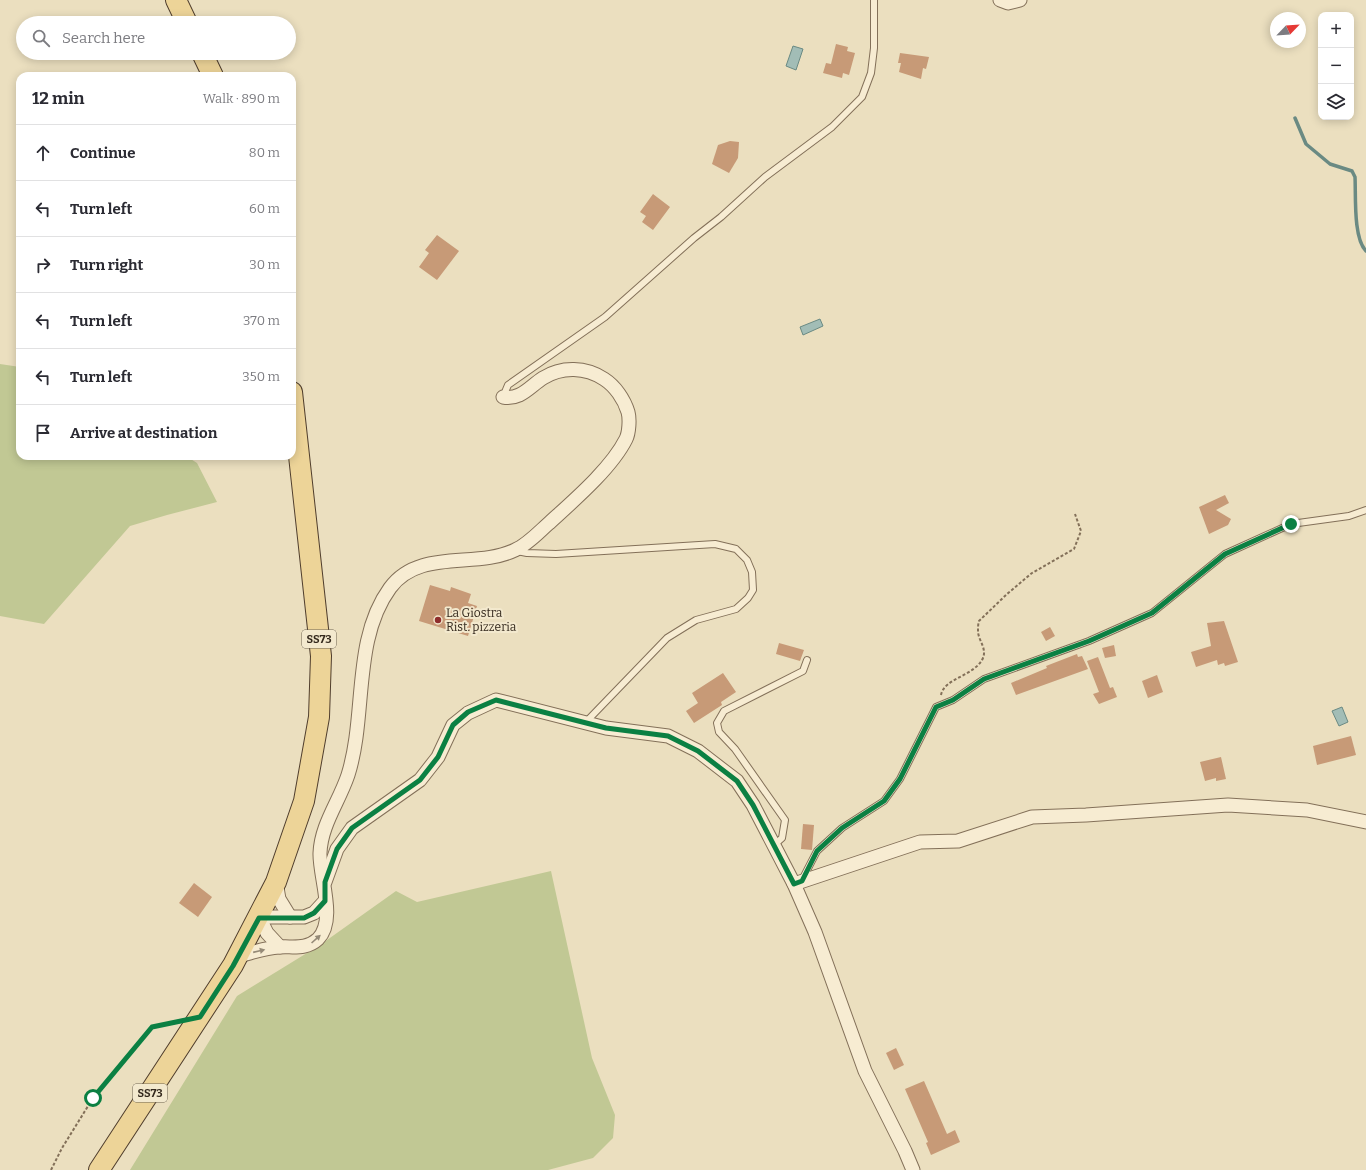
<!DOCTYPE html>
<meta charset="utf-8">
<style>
body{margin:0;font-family:Bitter,serif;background:#f7f7f7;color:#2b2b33}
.controls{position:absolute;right:12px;top:12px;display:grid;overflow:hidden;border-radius:8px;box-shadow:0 2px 10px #0003}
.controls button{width:36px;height:36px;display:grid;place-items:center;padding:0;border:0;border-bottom:1px solid #e1e1e2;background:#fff;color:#2b2b33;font:20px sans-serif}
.compass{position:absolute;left:1270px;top:12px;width:36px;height:36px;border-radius:50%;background:#fff;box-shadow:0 2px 10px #0003;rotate:65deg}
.stop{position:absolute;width:12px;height:12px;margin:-9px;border:3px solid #0b8043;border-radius:50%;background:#fff}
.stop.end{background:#0b8043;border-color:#fff;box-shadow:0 1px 4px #0008}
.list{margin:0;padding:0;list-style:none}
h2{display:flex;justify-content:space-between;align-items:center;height:52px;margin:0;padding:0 16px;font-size:17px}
h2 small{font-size:13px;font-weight:400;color:#7c7c81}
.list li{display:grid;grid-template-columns:26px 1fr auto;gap:12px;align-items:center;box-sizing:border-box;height:56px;padding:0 16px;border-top:1px solid #e1e1e2}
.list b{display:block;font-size:15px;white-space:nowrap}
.list em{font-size:13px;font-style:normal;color:#7c7c81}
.icon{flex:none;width:22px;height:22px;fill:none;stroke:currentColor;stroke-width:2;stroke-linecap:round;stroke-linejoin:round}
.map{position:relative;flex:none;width:1366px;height:1170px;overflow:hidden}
.search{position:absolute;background:#fff;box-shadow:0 2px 10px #0003;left:16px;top:16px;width:280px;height:44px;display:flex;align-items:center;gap:10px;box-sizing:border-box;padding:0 14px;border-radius:22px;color:#7c7c81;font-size:15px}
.panel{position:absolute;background:#fff;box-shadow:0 2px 10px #0003;left:16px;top:72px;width:280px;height:388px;border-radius:12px}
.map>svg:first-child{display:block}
</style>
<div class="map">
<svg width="1366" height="1170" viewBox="0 0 1366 1170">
<rect width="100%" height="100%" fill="#ebdfbf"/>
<g fill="#c1c894">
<polygon points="0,364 20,367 20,456 186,456 197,463 217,502 167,515 130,526 44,624 0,616"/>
<polygon points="551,871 592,1058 615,1115 613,1138 593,1158 548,1170 130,1170 237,996 320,945 396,891 417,902"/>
</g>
<g fill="#a2bdb6" stroke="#6a8a83">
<polygon points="793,46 803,49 796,70 786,66"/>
<polygon points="820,319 823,326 803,335 800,327"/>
<polygon points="1342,707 1348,722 1339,726 1332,711"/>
</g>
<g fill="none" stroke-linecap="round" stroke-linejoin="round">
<path stroke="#6a8a83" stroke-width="3.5" d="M1295 118 1306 144 1330 164 1352 171 1355 177C1356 195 1353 238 1366 251"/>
</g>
<g fill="#c79a77">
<polygon points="836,44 848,47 847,51 855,53 849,75 843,73 842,78 823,73 826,63 831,64"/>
<polygon points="900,53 929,57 926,69 923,68 921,79 899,72 901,63 898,63"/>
<polygon points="730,141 739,142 738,158 729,173 712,164 718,145"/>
<polygon points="653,194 670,207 653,230 642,222 646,216 640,212"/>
<polygon points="437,235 459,251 437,280 419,267 429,253 425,250"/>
<polygon points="1225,495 1229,503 1216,510 1231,519 1228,525 1209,534 1199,507"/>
<polygon points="430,585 450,591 451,587 471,594 468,603 477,606 468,636 419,621"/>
<polygon points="1224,621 1238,662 1225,666 1224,663 1218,665 1217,660 1196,667 1191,652 1211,646 1207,623"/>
<polygon points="1050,627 1055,636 1046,641 1041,632"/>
<polygon points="779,643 804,650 800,661 776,654"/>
<polygon points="1114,645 1116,656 1105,658 1102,648"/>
<polygon points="1077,654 1078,657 1082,656 1088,669 1016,695 1011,683 1047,668 1046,666"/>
<polygon points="1098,657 1110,688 1113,687 1117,697 1099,704 1093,694 1099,692 1087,661"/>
<polygon points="723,673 736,692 721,702 722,705 694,723 686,711 698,703 692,693"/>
<polygon points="1157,675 1163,692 1148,698 1142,681"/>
<polygon points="1351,736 1356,755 1317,765 1313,746"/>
<polygon points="1221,757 1226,779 1216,781 1216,778 1205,781 1200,762"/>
<polygon points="803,824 814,825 812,850 801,849"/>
<polygon points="194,883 212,897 198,917 179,903"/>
<polygon points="896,1048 904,1065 894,1070 886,1053"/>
<polygon points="924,1081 947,1134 955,1130 960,1142 931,1155 926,1143 928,1142 905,1089"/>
</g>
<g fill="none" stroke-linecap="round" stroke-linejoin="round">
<defs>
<g id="lane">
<polyline points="503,397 508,385 605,317 694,238 721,217 765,177 832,127 862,97 871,73 874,48 874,0"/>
<polyline points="517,551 527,553 556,554 715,544 736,549 747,560 752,572 753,590 748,598 736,609 696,620 667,638 585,723"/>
<polyline points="774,845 782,838 785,820 735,749 719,732 717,723 724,711 803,671 807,660"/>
<polyline points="802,880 817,851 842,828 884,801 900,779 936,707 953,700 984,679 1089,641 1152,613 1225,554 1291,524 1349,516 1366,510"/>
</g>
<g id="street">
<polyline points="1000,0 1008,3 1020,0"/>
<polyline points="276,882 279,899 290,917"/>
<polyline points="325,882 337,849 352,828 420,780 438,757 453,725 468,713 496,700 606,728 668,736 698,751 737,781 753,805 794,884 815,932 865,1071 905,1151 913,1170"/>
<polyline points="794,884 920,842 958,841 1032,817 1086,815 1228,805 1307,810 1366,822"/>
<polyline points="280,947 267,933 259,917 304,917 314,913 325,901"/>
<path d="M238 956C251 953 265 948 279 947 293 946 306 950 318 939 337 920 319 876 320 853 321 825 339 802 348 775 367 715 352 640 390 588 419 548 476 569 515 550 527 545 538 533 548 524 572 502 611 469 626 439 629 433 630 419 628 412 624 399 615 386 604 379 586 367 562 366 543 378 529 387 521 400 503 397"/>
</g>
<g id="primary">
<polyline points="176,0 187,23"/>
<polyline points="202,53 213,76"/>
<polyline points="99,1170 233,965 276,882 304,801 319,717 321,656 292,392"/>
</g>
</defs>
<use href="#lane" stroke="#837059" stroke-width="8"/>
<use href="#street" stroke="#837059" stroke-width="15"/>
<use href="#primary" stroke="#503e2d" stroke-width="22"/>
<g stroke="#837059" stroke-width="2" stroke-dasharray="3 2" stroke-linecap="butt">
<path d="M941 695C944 678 975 676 983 658 987 648 978 640 978 631 978 628 978 624 979 621L1007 594 1032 573 1074 549 1081 531 1075 514"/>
<polyline points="51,1170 62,1148 93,1098 152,1027 177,1022"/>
</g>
<use href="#lane" stroke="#f7ecd2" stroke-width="6"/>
<use href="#street" stroke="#f7ecd2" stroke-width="13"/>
<use href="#primary" stroke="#edd498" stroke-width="20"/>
</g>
<defs><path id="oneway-solid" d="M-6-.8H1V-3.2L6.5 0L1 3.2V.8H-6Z"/></defs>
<g fill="#958a77">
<use href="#oneway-solid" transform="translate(316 939) rotate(-42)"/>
<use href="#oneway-solid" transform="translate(259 951) rotate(-13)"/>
</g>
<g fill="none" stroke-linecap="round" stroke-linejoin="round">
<polyline stroke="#0b8043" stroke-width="5" points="93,1098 152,1027 200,1017 233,966 259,918 304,918 314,913 325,901 325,882 337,849 352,828 420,780 438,757 453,725 468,712 496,700 606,728 668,736 698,751 737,781 753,805 794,884 802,881 817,851 842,828 884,801 900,779 936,707 953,700 984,679 1089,641 1152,613 1225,554 1291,524"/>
</g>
<circle fill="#8f2d2c" stroke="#f3e9ce" stroke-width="1.5" cx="438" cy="620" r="4"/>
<g text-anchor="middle" stroke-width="4" stroke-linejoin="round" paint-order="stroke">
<g fill="#f3e9ce" stroke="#6d6251" stroke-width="1">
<rect x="302" y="630" width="34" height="18" rx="3"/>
<rect x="133" y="1084" width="34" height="18" rx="3"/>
</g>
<g font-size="11" font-weight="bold" fill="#33281c">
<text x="319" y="643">SS73</text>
<text x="150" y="1097">SS73</text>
</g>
<g font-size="12" fill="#33281c" stroke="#f3e9ce" text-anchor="start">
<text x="446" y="617">La Giostra<tspan x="446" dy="14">Rist. pizzeria</tspan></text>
</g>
</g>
</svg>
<div class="controls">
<button>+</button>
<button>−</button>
<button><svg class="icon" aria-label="layers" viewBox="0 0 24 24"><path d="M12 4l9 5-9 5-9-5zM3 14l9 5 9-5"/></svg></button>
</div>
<svg class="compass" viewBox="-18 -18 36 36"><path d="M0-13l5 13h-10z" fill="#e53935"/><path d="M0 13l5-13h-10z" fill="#7c7c81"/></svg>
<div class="stop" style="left:93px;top:1098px"></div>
<div class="stop end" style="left:1291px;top:524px"></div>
<div class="search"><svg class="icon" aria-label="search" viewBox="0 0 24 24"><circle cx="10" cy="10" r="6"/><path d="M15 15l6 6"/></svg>Search here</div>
<section class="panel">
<h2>12 min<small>Walk · 890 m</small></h2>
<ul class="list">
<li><svg class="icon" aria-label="ahead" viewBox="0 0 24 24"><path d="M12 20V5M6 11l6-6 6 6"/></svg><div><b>Continue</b></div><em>80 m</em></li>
<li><svg class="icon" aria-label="left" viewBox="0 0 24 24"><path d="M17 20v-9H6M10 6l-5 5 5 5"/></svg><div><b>Turn left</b></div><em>60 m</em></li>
<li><svg class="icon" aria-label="right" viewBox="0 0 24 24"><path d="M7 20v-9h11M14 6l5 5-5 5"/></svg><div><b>Turn right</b></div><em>30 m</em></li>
<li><svg class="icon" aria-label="left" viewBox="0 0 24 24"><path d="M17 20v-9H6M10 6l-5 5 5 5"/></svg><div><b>Turn left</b></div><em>370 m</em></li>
<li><svg class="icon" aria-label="left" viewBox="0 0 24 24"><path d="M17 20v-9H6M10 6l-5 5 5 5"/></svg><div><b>Turn left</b></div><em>350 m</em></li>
<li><svg class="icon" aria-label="arrive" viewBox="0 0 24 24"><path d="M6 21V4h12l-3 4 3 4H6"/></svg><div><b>Arrive at destination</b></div></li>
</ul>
</section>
</div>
